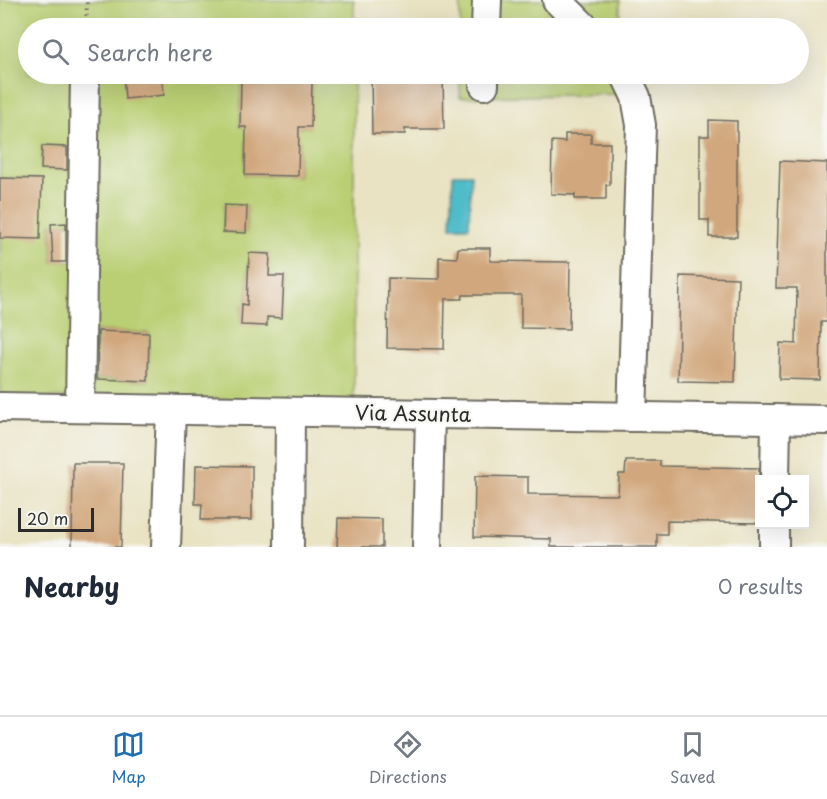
<!DOCTYPE html>
<style>
body{margin:0;font-family:"Playpen Sans",sans-serif;background:#f6f6f7;color:#1f2937}
.controls{position:absolute;right:18px;bottom:18px;display:grid;overflow:hidden;border-radius:0px;box-shadow:0 6px 24px #0002}
.controls button{width:54px;height:54px;display:grid;place-items:center;padding:0;border:0;border-bottom:2px solid #e0e1e3;background:#fff;color:#1f2937;font:30px sans-serif}
.scale{position:absolute;left:18px;bottom:15px;width:76px;box-sizing:border-box;padding-left:6px;border:3px solid #2b2b2b;border-top:0;font-size:16px;line-height:21px;white-space:nowrap;color:#2b2b2b;-webkit-text-stroke:4px #f6f6f2;paint-order:stroke}
.list{margin:0;padding:0;list-style:none}
h2{display:flex;justify-content:space-between;align-items:center;height:78px;margin:0;padding:0 24px;font-size:26px}
h2 small{font-size:20px;font-weight:400;color:#747a83}
.icon{flex:none;width:33px;height:33px;fill:none;stroke:currentColor;stroke-width:2;stroke-linecap:round;stroke-linejoin:round}
.map{position:relative;flex:none;width:827px;height:547px;overflow:hidden}
.search{position:absolute;background:#fff;box-shadow:0 6px 24px #0002;left:18px;right:18px;top:18px;height:66px;display:flex;align-items:center;gap:15px;box-sizing:border-box;padding:0 21px;border-radius:33px;color:#747a83;font-size:22px}
.sheet{height:168px;background:#fff}
nav{display:flex;justify-content:space-around;align-items:center;box-sizing:border-box;height:84px;border-top:2px solid #e0e1e3;background:#fff;font-size:16px;color:#747a83}
nav a{display:grid;justify-items:center;gap:3px}
nav .on{color:#1f6fb2}
.map>svg:first-child{display:block}
</style>
<div class="map">
<svg width="827" height="547" viewBox="0 0 827 547">
<rect width="100%" height="100%" fill="#f6f6f2"/>
<filter id="ink" filterUnits="userSpaceOnUse"><feTurbulence type="fractalNoise" baseFrequency=".0167" numOctaves="2"/><feDisplacementMap in="SourceGraphic" scale="12" xChannelSelector="R" yChannelSelector="G"/><feConvolveMatrix kernelMatrix="1 2 1 2 8 2 1 2 1" color-interpolation-filters="sRGB"/></filter>
<filter id="wash" filterUnits="userSpaceOnUse"><feTurbulence type="fractalNoise" baseFrequency=".008" numOctaves="4" result="noise"/><feDisplacementMap in="SourceGraphic" scale="24" xChannelSelector="R" yChannelSelector="G"/><feGaussianBlur stdDeviation="1.35" result="paint"/><feColorMatrix in="noise" values="0 0 0 0 0 0 0 0 0 0 0 0 0 0 0 0 0 1.4 0 .05"/><feComposite in="paint" operator="in"/></filter>
<g filter="url(#wash)">
<rect width="100%" height="100%" fill="#e9e3c3"/>
<g fill="#bacf73" stroke="#727d4f" stroke-width="1.5" fill-rule="evenodd">
<path d="M0 0H354V28H28V74H255V81H241L240 127H310L312 82H292V74H354V401L0 397V238L42 179 0 178ZM246 141 299 142 298 176 245 175ZM42 146 76 147 75 170 41 169ZM224 205 247 206 246 233 223 232ZM76 223 78 261 53 262 51 224ZM249 254H269V276L284 277 282 318 267 317V325L241 324 242 305H247ZM96 331 149 333 148 381 95 379Z"/>
<rect x="460" y="0" width="160" height="28"/>
<polygon points="460,74 620,74 620,94 460,97"/>
</g>
<polygon fill="#50bcc9" stroke="#3e747a" stroke-width="1.5" points="453,174 471,174 469,227 451,227"/>
<g id="blocks">
<g fill="#d1a77d">
<polygon points="123,74 162,74 164,95 125,99"/>
<polygon points="255,74 292,74 292,82 312,82 311,127 299,127 298,176 245,175 246,127 240,127 241,81 255,81"/>
<polygon points="371,74 443,74 444,129 405,129 405,134 372,134"/>
<polygon points="709,120 737,121 737,237 709,237 709,220 700,220 700,136 709,136"/>
<polygon points="565,134 591,134 591,143 610,143 610,185 606,185 606,199 575,199 575,195 551,194 552,141 565,142"/>
<polygon points="42,146 67,147 67,170 41,169"/>
<polygon points="780,161 827,163 827,322 821,322 820,380 779,379 780,343 796,344 797,288 776,288"/>
<polygon points="0,178 42,179 40,239 0,238"/>
<polygon points="224,205 247,206 246,233 223,232"/>
<polygon points="66,223 66,262 53,262 51,224"/>
<polygon points="458,248 490,248 490,261 570,262 569,329 521,328 521,295 463,295 462,299 445,299 444,349 387,348 388,278 439,279 439,257 457,258"/>
<polygon points="249,253 270,254 269,276 284,276 282,318 267,317 267,326 241,325 242,304 247,305"/>
<polygon points="680,276 738,278 735,382 678,381"/>
<polygon points="98,331 149,333 148,381 97,379"/>
<polygon points="626,461 660,461 660,466 759,468 759,516 758,523 667,521 667,534 657,534 657,547 551,547 551,539 474,537 475,476 528,477 528,494 618,495 619,474 625,474"/>
<polygon points="73,463 123,463 121,547 72,547"/>
<polygon points="196,465 252,466 252,520 201,520 202,504 195,504"/>
<polygon points="338,518 382,519 382,547 337,547"/>
</g>
</g>
</g>
<g filter="url(#ink)">
<use href="#blocks" fill-opacity="0" stroke="#6e6b60" stroke-width="1.5"/>
<g fill="none" stroke-linecap="round" stroke-linejoin="round">
<defs>
<g id="street">
<polyline points="557,0 585,28"/>
<polyline points="486,28 487,0"/>
<polyline points="625,74 636,97 641,125 632,417"/>
<polyline points="484,85 484,74"/>
<polyline points="0,407 827,420"/>
<polyline points="80,408 85,74"/>
<polyline points="775,479 776,419"/>
<polyline points="166,547 171,410"/>
<polyline points="289,547 290,413"/>
<polyline points="427,547 430,414"/>
<polyline points="774,547 774,524"/>
</g>
</defs>
<use href="#street" stroke="#6e6b60" stroke-width="32"/>
<polyline stroke="#6e6b60" stroke-width="4" stroke-dasharray="1.5 4.5" stroke-linecap="butt" points="86,28 87,0"/>
<use href="#street" stroke="#fff" stroke-width="28"/>
</g>
</g>
<g text-anchor="middle" stroke-width="4.5" stroke-linejoin="round" paint-order="stroke">
<g font-size="20" fill="#2b2b2b" stroke="#f6f6f2">
<text transform="translate(413 414) rotate(1)" y="7">Via Assunta</text>
</g>
</g>
</svg>
<div class="controls">
<button><svg class="icon" aria-label="locate" viewBox="0 0 24 24"><circle cx="12" cy="12" r="6"/><path d="M12 2v4M12 18v4M2 12h4M18 12h4"/></svg></button>
</div>
<div class="scale">20 m</div>
<div class="search"><svg class="icon" aria-label="search" viewBox="0 0 24 24"><circle cx="10" cy="10" r="6"/><path d="M15 15l6 6"/></svg>Search here</div>
</div>
<section class="sheet">
<h2>Nearby<small>0 results</small></h2>
<ul class="list">
</ul>
</section>
<nav>
<a class="on"><svg class="icon" aria-label="map" viewBox="0 0 24 24"><path d="M3 6l6-2 6 2 6-2v14l-6 2-6-2-6 2zM9 4v14M15 6v14"/></svg>Map</a>
<a><svg class="icon" aria-label="directions" viewBox="0 0 24 24"><path d="M12 3l9 9-9 9-9-9zM9 14v-3h6M13 9l2 2-2 2"/></svg>Directions</a>
<a><svg class="icon" aria-label="saved" viewBox="0 0 24 24"><path d="M7 4h10v16l-5-4-5 4z"/></svg>Saved</a>
</nav>
